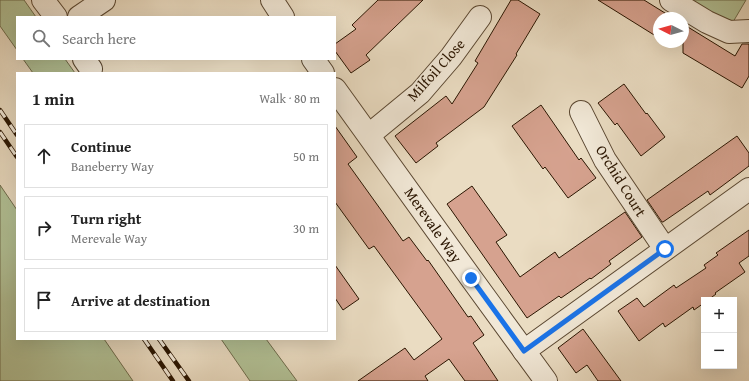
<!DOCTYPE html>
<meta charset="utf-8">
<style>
body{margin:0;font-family:"Gentium Book Plus",serif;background:#f2f2f2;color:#222}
.controls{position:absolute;right:12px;bottom:12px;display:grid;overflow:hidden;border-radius:0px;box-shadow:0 4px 16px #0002}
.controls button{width:36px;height:36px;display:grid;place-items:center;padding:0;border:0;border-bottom:1px solid #e0e0e0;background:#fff;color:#222;font:20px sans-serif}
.compass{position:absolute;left:653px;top:12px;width:36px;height:36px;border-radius:50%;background:#fff;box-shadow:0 4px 16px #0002;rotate:276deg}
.stop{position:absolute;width:12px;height:12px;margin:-9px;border:3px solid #1a73e8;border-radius:50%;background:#fff}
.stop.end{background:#1a73e8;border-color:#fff;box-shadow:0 1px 4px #0008}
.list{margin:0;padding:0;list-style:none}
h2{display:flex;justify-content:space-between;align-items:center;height:52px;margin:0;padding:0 16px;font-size:17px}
h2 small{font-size:13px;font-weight:400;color:#767676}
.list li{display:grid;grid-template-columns:26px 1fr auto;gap:12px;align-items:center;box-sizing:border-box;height:64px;margin:0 8px 8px;padding:0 8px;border:1px solid #e0e0e0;border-radius:0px}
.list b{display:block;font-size:15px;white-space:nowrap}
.list p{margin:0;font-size:13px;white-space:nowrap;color:#767676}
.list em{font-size:13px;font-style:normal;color:#767676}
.icon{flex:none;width:22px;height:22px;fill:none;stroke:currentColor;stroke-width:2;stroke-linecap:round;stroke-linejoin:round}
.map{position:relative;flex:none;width:749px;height:381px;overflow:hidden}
.search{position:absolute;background:#fff;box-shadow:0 4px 16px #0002;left:16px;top:16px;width:320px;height:44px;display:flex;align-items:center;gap:10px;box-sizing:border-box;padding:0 14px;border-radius:0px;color:#767676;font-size:15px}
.panel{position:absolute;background:#fff;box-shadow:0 4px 16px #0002;left:16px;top:72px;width:320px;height:268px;border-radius:0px}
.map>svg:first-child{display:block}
</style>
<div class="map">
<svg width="749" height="381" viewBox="0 0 749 381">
<rect width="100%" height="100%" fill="#eadcc2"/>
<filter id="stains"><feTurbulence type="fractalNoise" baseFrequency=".005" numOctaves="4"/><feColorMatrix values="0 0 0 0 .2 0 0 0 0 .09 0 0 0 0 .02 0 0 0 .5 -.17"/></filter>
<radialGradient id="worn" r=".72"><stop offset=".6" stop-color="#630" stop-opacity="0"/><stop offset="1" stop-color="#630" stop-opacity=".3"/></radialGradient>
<g fill="#b2c297" stroke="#6e6c4c">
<polygon points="0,0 24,0 36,17 17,17 17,50 0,26"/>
<polygon points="691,0 746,0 733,22 711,13"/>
<polygon points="23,59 65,59 75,73 33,73"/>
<polygon points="0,185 17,210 17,339 104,339 133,381 0,381"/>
<polygon points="221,339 266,339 297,381 250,381"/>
</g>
<g fill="#d6a28f" stroke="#2a1501">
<polygon points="378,0 423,0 366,55 370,60 351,73 335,51 335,44 356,29 352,25"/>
<polygon points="511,0 518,0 540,14 516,54 517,55 484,107 436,143 438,146 416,163 395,136 446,96 452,104 478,63 475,61"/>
<polygon points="598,0 644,0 673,18 659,18 659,38"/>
<polygon points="683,24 735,56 742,44 749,44 749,76 742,88 683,53"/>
<polygon points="624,84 646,114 647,113 665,137 641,156 617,123 615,125 598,103"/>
<polygon points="541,105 579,160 581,158 596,178 568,198 545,167 543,169 512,126"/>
<polygon points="335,126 357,157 348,164 381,210 403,241 409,237 427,261 428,260 468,317 471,316 484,335 473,343 498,381 465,381 449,359 425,376 428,381 358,381 405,348 414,360 442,339 374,246 369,249 335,202"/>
<polygon points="737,136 749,153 749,166 710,195 708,191 663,222 662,222 647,200"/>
<polygon points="472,186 507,235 496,242 520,277 555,252 559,258 625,212 642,237 609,261 611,264 591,279 590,278 561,298 559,296 527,318 447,204"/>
<polygon points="749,230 749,256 739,263 745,272 715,293 716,294 708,300 704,300 704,303 694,310 693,307 665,327 663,323 639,341 618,311 637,298 644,307 674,285 676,288 706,268 704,265 718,255 716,253"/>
<polygon points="335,265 359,299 343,310 335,298"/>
<polygon points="583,329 621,381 598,381 587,365 576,373 558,348"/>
</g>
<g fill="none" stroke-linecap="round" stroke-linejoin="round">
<defs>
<g id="street">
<polyline points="43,0 56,17"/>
<polyline points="272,0 283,17"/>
<polyline points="671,0 707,22 729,32 749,31"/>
<polyline points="79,17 104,0"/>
<polyline points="84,59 91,69"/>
<polyline points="313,59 323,73"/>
<polyline points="335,89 471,278 546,381"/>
<polyline points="581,112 605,160 665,249"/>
<polyline points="369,135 420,93 451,57 480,17"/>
<polyline points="524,351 749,189"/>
</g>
</defs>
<use href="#street" stroke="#5a4731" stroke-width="24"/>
<use href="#street" stroke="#f1e8d7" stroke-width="22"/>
<defs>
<g id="rail">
<polyline points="0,110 17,135"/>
<polyline points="0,132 17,157"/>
<polyline points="144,339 173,381"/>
<polyline points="159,339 189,381"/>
</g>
</defs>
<use href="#rail" stroke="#2a1501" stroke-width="4.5"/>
<use href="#rail" stroke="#f1e8d7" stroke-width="3" stroke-dasharray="9" stroke-linecap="butt"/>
</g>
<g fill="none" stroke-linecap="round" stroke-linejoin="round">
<polyline stroke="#1a73e8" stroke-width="5" points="471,278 524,351 665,249"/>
</g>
<g text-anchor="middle" stroke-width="3" stroke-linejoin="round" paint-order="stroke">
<g font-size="15" fill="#2a1501" stroke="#f1e8d7">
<text transform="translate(436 70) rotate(-48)" y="5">Milfoil Close</text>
<text transform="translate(621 181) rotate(58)" y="5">Orchid Court</text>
<text transform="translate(433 225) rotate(55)" y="5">Merevale Way</text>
</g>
</g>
<rect width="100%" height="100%" filter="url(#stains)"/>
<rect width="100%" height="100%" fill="url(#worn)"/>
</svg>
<div class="controls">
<button>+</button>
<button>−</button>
</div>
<svg class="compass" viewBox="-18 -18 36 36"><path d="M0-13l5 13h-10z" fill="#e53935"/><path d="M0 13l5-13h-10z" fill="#767676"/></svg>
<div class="stop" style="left:665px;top:249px"></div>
<div class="stop end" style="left:471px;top:278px"></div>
<div class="search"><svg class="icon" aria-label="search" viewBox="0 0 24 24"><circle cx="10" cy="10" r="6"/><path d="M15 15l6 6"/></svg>Search here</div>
<section class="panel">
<h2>1 min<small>Walk · 80 m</small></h2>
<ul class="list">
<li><svg class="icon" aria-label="ahead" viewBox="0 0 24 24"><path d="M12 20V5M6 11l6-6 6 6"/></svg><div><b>Continue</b><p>Baneberry Way</p></div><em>50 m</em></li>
<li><svg class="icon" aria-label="right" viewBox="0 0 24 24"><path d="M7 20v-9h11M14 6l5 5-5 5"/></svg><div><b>Turn right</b><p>Merevale Way</p></div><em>30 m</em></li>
<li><svg class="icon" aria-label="arrive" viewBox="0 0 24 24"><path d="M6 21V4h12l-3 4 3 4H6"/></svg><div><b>Arrive at destination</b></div></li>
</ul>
</section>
</div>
